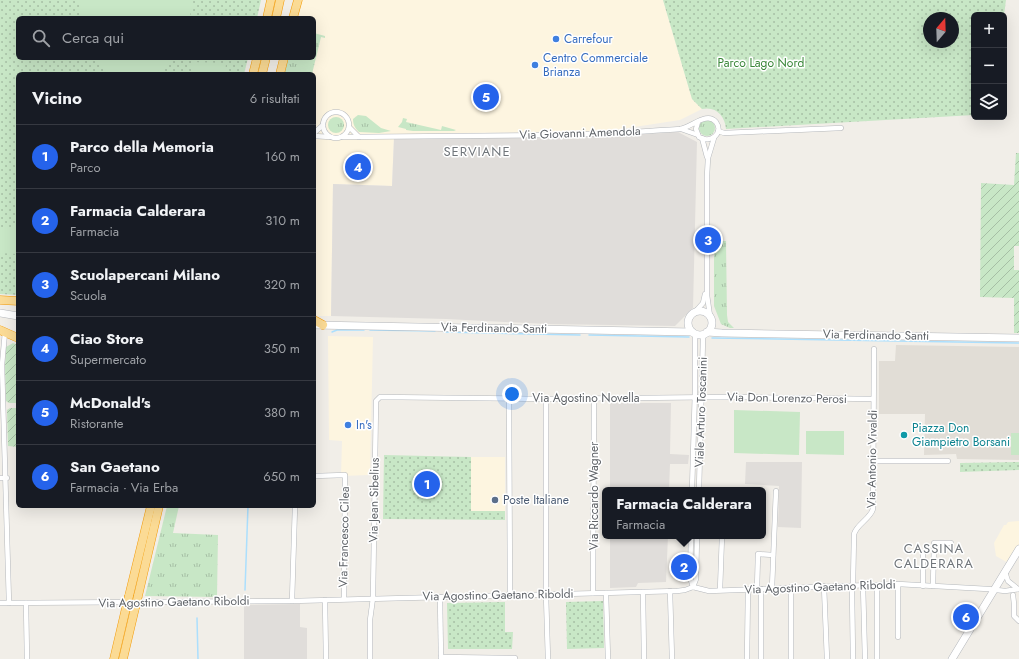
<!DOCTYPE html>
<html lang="it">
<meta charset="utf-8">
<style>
body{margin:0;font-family:Jost,sans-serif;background:#20242c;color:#f1f3f6}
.controls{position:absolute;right:12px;top:12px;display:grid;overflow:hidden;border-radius:6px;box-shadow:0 4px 16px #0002}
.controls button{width:36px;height:36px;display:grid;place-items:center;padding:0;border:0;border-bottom:1px solid #363941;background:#171b24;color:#f1f3f6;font:20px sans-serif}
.compass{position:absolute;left:923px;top:12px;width:36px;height:36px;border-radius:50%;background:#171b24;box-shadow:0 4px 16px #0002;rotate:19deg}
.you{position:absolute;left:512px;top:394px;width:14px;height:14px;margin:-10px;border:3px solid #fff;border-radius:50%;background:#1a73e8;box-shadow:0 0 0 6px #1a73e833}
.badge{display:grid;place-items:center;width:26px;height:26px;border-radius:50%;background:#2563eb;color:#fff;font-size:13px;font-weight:700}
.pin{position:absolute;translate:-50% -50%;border:2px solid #fff;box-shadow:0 1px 4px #0006}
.popup{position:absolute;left:602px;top:487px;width:164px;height:52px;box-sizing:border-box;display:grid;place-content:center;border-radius:6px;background:#171b24;filter:drop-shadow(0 1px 3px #0005);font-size:13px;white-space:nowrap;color:#9ea1a6}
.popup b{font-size:15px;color:#f1f3f6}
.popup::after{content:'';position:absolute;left:50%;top:100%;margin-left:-8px;border:8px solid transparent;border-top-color:#171b24}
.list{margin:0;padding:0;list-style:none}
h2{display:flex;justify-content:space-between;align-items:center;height:52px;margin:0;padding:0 16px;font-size:17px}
h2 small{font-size:13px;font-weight:400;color:#9ea1a6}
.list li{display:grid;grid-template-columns:26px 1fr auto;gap:12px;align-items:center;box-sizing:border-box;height:64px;padding:0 16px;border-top:1px solid #363941}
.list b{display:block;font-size:15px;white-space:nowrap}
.list p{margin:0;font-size:13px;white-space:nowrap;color:#9ea1a6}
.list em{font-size:13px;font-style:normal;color:#9ea1a6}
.icon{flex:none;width:22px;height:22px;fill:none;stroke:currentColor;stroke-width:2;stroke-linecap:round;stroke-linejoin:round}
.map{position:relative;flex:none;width:1019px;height:659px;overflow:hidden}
.search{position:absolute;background:#171b24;box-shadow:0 4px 16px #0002;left:16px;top:16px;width:300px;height:44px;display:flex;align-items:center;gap:10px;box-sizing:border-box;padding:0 14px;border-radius:6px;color:#9ea1a6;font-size:15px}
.panel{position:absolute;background:#171b24;box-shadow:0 4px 16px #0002;left:16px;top:72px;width:300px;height:436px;border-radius:6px}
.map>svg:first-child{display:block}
</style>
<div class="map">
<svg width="1019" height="659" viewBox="0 0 1019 659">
<defs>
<pattern id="grass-tufts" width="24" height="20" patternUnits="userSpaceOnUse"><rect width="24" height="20" fill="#c8e7c6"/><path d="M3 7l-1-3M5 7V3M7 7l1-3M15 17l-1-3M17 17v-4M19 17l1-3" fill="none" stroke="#a6bfa5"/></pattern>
<pattern id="park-dots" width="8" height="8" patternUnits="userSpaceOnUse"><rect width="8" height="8" fill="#c8e7c6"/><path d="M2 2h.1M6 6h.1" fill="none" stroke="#a6bfa5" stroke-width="1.8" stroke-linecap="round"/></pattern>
<pattern id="garden-furrows" width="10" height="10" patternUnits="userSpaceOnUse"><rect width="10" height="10" fill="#c8e7c6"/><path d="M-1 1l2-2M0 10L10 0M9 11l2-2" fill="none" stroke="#a6bfa5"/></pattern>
</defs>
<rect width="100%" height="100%" fill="#f1eee8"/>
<g fill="#fdf5e0">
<polygon points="301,0 663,0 692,99 702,109 680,120 608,131 394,134 392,186 333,184 331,316 317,316 314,314 314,74 285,74 314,58 314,18 297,18"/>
<polygon points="328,336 373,337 370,475 341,476 342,441 329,440"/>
<rect x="471" y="457" width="34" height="54"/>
<polygon points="1019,521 1019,549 1010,564 996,556 994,543 1004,525 1006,525 1008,522"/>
</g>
<g fill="#e0ddda">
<polygon points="678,132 697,142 693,308 675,326 547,324 446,319 331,316 333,184 392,186 394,139 615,136"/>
<polygon points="610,403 671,403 670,454 689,455 688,464 670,464 669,490 610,490"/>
<polygon points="746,462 802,462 801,528 778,527 779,486 745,484"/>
<polygon points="610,536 668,536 666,582 638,583 636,587 610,588"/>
<polygon points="300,604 300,627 307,628 307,659 244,659 244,605"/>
</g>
<polygon fill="#e1ddd6" points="896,345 1019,347 1019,460 957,459 956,454 924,455 925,414 879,414 879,361 895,361"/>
<g fill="url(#grass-tufts)">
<polygon points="314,33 325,36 325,38 321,37 312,74 284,74 288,58 314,58"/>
<path d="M358 115 366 116 381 128 391 131 379 133 359 132C355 128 353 125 353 119Z"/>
<circle cx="336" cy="125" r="8"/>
<polygon points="403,118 407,119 406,122 441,130 442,126 456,130 454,131 413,131 406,130 406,129 398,127 402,122"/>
<circle cx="707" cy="128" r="8"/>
<polygon points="714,241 726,241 727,315 728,322 734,328 730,328 721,324 714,306"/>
<polygon points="167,506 179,506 173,533 218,535 217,597 145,596"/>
</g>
<g fill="url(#park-dots)" fill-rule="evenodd">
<polygon points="0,0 261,0 257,18 18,18 18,58 248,58 244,74 18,74 18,295 0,294"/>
<path d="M663 0H1006L1004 15H974V115L726 129C725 116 716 106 702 109L692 99ZM929 18H953V42H929Z"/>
<polygon points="384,455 471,457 471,511 505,511 505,520 383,519"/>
<polygon points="1019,462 1019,470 960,472 960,463"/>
<polygon points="603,601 604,648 567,649 566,602"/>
<polygon points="505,602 505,632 513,632 512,649 448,649 447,603"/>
</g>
<g fill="url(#garden-furrows)">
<polygon points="1016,153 1019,153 1019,246 1014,246 1014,270 1019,270 1019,333 1014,333 1014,298 980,297 981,183 1014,185"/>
<polygon points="13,343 18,345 18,403 9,403 6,401 5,367 6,347"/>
<polygon points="10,408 18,408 18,447 8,446 7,410"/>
</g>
<g fill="#c8e7c6">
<polygon points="80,0 192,0 190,18 81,18"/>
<polygon points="94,58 172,58 167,64 155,74 111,74 104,70"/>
<polygon points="191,62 226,63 225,74 191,74"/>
<polygon points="0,228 18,228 18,254 0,253"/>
<polygon points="734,410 800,412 799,455 734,453"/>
<polygon points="806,431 844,431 844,455 806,454"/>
<rect x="1011" y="433" width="8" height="22"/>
</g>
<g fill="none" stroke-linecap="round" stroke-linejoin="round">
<g stroke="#acdffd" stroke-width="1.5">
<polyline points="370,330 435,331"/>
<polyline points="332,332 337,330 364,330"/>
<polyline points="444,332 580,335"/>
<polyline points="589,335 689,337"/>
<polyline points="712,338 1019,343"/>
<polyline points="245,590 248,506"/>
<polyline points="197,618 198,659"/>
</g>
<defs>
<g id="street">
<circle cx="336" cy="125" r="13"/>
<polyline points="349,127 359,137"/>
<polyline points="681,129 698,135"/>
<polyline points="718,131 724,133 841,128"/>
<polyline points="314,133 323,125"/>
<polyline points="314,136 330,137"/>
<path d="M342 137C414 136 487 136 560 135 590 134 620 133 650 131 660 130 671 130 680 129 692 127 707 111 716 122 724 133 711 144 699 137L696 129 698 122"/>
<polyline points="702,138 707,157"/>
<polyline points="695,312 703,303 705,294"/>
<polyline points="710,316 707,295 707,176 708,158 714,138"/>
<polyline points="5,332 2,365 9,603"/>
<polyline points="509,398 510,595"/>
<polyline points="546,399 546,595 548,659"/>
<polyline points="873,461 948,461"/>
<polyline points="314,476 345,475 344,599"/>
<polyline points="0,478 7,478"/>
<polyline points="692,490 695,390 695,334"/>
<polyline points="699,490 703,338 705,333"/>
<polyline points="691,536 690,577 693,587"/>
<polyline points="1005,572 1008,581 1018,589"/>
<polyline points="898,584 898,637"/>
<polyline points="863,585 865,659"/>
<polyline points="877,585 877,659"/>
<polyline points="824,586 827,659"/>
<polyline points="923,586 923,555"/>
<polyline points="933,586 934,543 951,543"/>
<polyline points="693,587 696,579 697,536"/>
<polyline points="791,587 791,659"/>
<polyline points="772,588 776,491"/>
<polyline points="757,589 758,554 773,555"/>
<polyline points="720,590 722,536"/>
<polyline points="670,591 672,659"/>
<polyline points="643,592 644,659"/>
<polyline points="593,593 594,398"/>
<polyline points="606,593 608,659"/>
<polyline points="1013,595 1014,604 1014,616 1019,621"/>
<polyline points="440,597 441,659"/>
<polyline points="325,600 326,659"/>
<polyline points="292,601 295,506"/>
<polyline points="0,603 292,601 677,591 685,590 693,587 709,591 898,584 988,589 1005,591 1019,589"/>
<polyline points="26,603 27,659"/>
<polyline points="441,657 515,658 515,659"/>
<polyline points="370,659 370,620 373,598 376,401 380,397 546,399 724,397 873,399"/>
<polyline points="747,659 748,589"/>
<polyline points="761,659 761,589"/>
<path d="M853 659 852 591 853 585 854 534C857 524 870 519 873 509L874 349"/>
</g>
<g id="secondary">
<circle cx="700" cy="323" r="12"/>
<polyline points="0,313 18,316"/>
<polyline points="314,325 692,332"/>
<polyline points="707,332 722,333 1019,338"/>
<polyline points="952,659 1019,549"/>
</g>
<g id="highway">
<polyline points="267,18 271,0"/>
<polyline points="276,18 280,0"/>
<polyline points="293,18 298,0"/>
<polyline points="253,74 257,58"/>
<polyline points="262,74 266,58"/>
<polyline points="280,74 284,58"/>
<polyline points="0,300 18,301"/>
<polyline points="314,320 323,325"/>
<polyline points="0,330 18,338"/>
<polyline points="129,596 151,506"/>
<polyline points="138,596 159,506"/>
<polyline points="114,659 126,608"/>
<polyline points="123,659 135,608"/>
</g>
</defs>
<use href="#street" stroke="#b5b8bc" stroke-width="5.5"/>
<use href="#secondary" stroke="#b4b7bc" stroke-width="8"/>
<use href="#highway" stroke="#f39a06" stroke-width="9"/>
<use href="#street" stroke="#fff" stroke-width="4.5"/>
<use href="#secondary" stroke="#fff" stroke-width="7"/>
<use href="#highway" stroke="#fbdb95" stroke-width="8"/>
<defs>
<g id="highway-bridge">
<polyline points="126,608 129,596"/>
<polyline points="135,608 138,596"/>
</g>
</defs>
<use href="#highway-bridge" stroke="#f39a06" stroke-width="9" stroke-linecap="butt"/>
<use href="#highway-bridge" stroke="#fbdb95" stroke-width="8"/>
</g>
<g fill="#3f7fe0" stroke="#fff" stroke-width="1.5">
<circle cx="556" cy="39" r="4"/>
<circle cx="535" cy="65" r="4"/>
<circle cx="348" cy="425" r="4"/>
</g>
<circle fill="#0f9aa8" stroke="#fff" stroke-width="1.5" cx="904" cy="435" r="4"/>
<circle fill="#5c6f8a" stroke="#fff" stroke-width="1.5" cx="495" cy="500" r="4"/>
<g text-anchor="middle" stroke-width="3" stroke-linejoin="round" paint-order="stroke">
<g font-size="12" fill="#366cbe" stroke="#fff" text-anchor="start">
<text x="564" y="43">Carrefour</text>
<text x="543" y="62">Centro Commerciale<tspan x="543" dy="14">Brianza</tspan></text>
<text x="356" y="429">In's</text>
</g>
<g font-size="12" fill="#398638" stroke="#fff">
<text x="761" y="67">Parco Lago Nord</text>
</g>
<g font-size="12" fill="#5f6368" stroke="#fff">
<text transform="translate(580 133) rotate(-2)" y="4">Via Giovanni Amendola</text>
<text transform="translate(494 328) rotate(1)" y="4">Via Ferdinando Santi</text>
<text transform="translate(876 335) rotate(1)" y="4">Via Ferdinando Santi</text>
<text x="586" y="402">Via Agostino Novella</text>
<text transform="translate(787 398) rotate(1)" y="4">Via Don Lorenzo Perosi</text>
<text transform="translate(701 412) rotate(-88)" y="4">Viale Arturo Toscanini</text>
<text transform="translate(872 459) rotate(-89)" y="4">Via Antonio Vivaldi</text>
<text transform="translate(594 496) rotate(-90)" y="4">Via Riccardo Wagner</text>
<text transform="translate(374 500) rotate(-89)" y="4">Via Jean Sibelius</text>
<text transform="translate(344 537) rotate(-89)" y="4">Via Francesco Cilea</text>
<text transform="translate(820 587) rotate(-2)" y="4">Via Agostino Gaetano Riboldi</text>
<text transform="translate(498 595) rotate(-1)" y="4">Via Agostino Gaetano Riboldi</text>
<text transform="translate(174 602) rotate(-1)" y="4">Via Agostino Gaetano Riboldi</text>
</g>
<g font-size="12" fill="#0d838f" stroke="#fff" text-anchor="start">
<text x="912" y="432">Piazza Don<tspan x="912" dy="14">Giampietro Borsani</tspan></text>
</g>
<g font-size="12" fill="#4e5e75" stroke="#fff" text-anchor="start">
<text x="503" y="504">Poste Italiane</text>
</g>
<g font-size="13" letter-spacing="1" fill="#70757a" stroke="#fff">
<text x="477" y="156">SERVIANE</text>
<text x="934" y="553">CASSINA<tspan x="934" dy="15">CALDERARA</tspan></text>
</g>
</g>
</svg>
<div class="controls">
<button>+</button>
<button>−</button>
<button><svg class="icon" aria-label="layers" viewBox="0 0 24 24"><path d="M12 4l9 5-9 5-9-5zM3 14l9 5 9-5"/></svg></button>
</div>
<svg class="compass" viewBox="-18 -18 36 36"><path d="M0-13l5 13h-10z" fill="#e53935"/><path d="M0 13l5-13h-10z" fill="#9ea1a6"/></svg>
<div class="you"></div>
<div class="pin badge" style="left:427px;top:484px">1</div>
<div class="pin badge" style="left:684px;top:567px">2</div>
<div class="popup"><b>Farmacia Calderara</b>Farmacia</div>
<div class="pin badge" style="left:708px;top:240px">3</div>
<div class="pin badge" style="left:358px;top:167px">4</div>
<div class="pin badge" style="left:486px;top:97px">5</div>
<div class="pin badge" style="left:966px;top:617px">6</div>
<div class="search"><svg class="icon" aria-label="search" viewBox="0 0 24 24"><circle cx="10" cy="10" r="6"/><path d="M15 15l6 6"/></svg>Cerca qui</div>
<section class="panel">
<h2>Vicino<small>6 risultati</small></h2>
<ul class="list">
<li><span class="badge">1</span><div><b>Parco della Memoria</b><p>Parco</p></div><em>160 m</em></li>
<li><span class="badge">2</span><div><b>Farmacia Calderara</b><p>Farmacia</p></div><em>310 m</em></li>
<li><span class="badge">3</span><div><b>Scuolapercani Milano</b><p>Scuola</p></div><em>320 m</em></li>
<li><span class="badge">4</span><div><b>Ciao Store</b><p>Supermercato</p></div><em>350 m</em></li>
<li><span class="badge">5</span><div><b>McDonald's</b><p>Ristorante</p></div><em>380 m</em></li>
<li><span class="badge">6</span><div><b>San Gaetano</b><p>Farmacia · Via Erba</p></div><em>650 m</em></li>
</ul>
</section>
</div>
